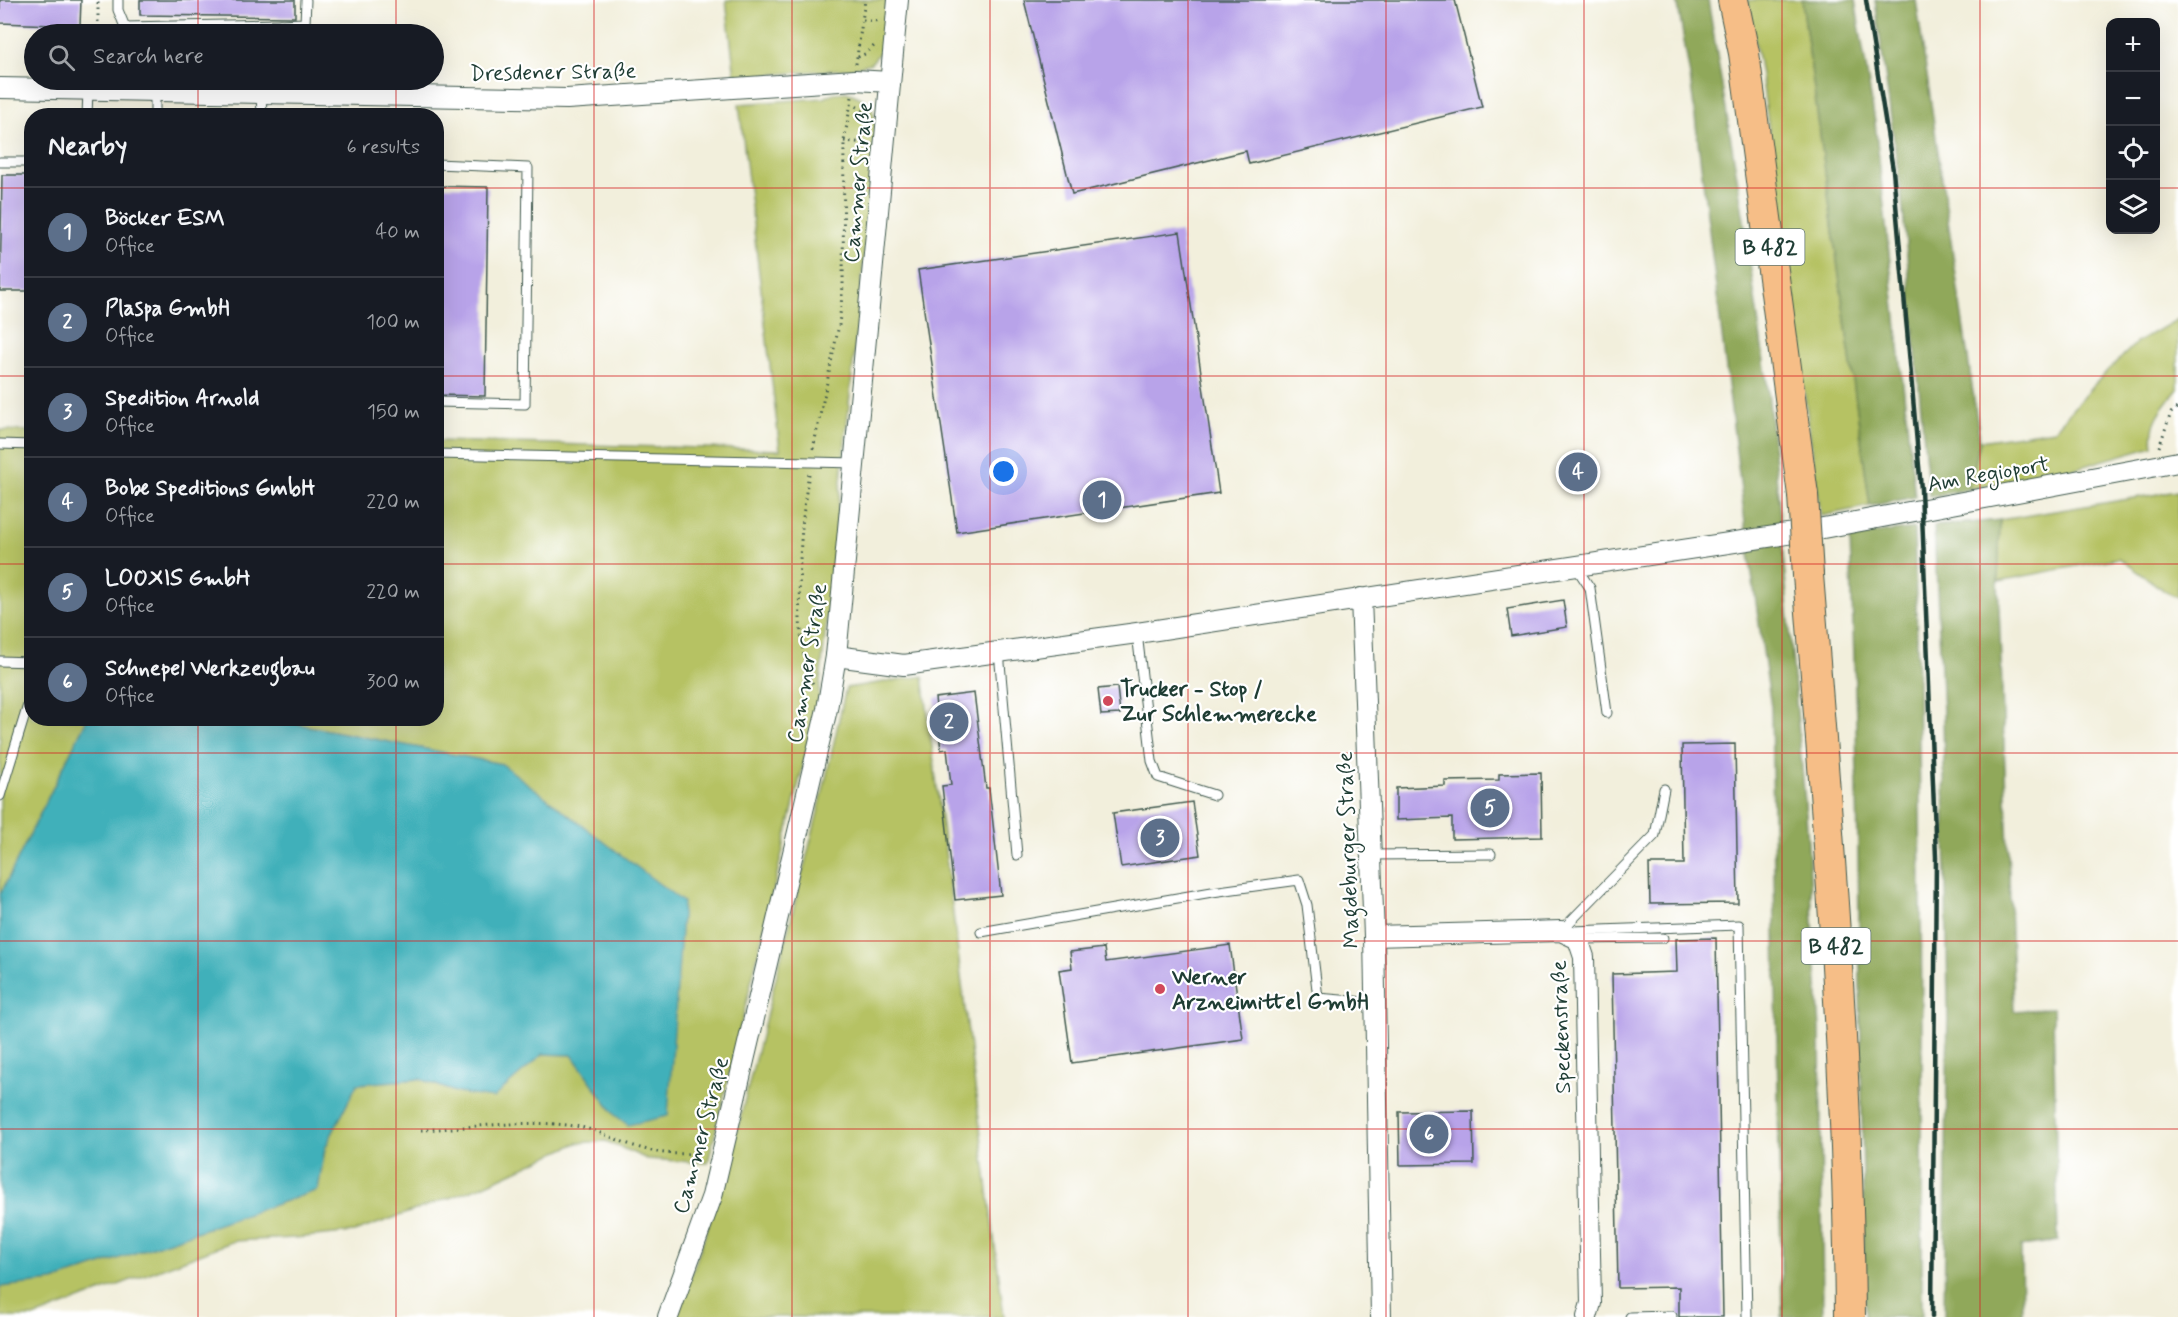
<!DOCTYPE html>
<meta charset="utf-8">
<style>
body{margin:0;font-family:Mynerve,sans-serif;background:#20242c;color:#f1f3f6}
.controls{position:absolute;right:18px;top:18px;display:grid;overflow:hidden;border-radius:12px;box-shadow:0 6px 24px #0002}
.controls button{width:54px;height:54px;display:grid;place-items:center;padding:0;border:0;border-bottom:2px solid #363941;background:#171b24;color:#f1f3f6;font:30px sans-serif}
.you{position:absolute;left:1004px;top:472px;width:21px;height:21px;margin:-15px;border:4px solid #fff;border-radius:50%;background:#1a73e8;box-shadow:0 0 0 9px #1a73e833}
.badge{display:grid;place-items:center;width:39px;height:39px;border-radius:50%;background:#ea580c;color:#fff;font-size:20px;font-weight:700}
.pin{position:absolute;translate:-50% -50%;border:3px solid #fff;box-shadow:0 2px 6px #0006}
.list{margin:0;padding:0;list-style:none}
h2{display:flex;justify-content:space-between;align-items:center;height:78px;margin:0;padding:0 24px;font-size:26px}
h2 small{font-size:20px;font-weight:400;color:#9ea1a6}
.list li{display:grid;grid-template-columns:39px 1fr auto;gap:18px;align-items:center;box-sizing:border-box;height:90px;padding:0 24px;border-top:2px solid #363941}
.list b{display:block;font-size:22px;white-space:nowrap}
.list p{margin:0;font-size:20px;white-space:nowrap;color:#9ea1a6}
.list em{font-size:20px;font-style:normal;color:#9ea1a6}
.icon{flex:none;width:33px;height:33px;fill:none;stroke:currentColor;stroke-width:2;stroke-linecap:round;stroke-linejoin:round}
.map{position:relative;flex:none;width:2178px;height:1317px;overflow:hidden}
.search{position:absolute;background:#171b24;box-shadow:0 6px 24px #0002;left:24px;top:24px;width:420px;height:66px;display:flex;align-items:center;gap:15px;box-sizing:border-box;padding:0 21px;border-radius:33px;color:#9ea1a6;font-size:22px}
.panel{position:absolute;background:#171b24;box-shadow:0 6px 24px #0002;left:24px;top:108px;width:420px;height:618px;border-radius:24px}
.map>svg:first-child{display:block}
</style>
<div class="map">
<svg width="2178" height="1317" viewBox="0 0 2178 1317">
<rect width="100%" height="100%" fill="#fff"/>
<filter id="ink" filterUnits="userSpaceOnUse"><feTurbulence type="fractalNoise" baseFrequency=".0167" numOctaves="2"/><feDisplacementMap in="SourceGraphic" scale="12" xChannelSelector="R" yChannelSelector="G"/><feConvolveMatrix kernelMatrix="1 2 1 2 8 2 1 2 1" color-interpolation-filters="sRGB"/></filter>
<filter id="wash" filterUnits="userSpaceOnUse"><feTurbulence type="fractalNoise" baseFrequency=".008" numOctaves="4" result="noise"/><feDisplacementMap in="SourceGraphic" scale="24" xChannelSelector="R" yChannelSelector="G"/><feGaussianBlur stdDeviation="1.35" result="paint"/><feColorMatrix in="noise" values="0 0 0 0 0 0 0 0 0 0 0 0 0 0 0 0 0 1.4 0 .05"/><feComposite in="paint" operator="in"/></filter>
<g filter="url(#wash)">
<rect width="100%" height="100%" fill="#f2efdc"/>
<g fill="#b6c264" stroke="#6a804c" stroke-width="1.5">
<polygon points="726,0 887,0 881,51 871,63 849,69 735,77"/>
<polygon points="1748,0 1802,0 1870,506 1821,516 1763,86"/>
<path d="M846 92C882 102 874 121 875 153L818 703 708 1163 647 1159 606 1141 577 1143 480 1187 354 1232 295 1238 234 1241 34 1317H0V1287L53 1281 318 1190 325 1148 357 1084 420 1079 458 1093 518 1074 543 1054 573 1055 615 1115 502 764 272 719 436 718 437 441 780 450 739 104 824 98 834 93Z"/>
<path d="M2178 319V389C2163 407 2149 422 2153 446L2063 472 1969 489 1980 441 2054 430 2091 388 2136 343Z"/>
<polygon points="0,430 31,431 32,718 87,719 0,895"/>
<polygon points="2178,491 2178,597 2166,592 2119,558 1998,581 2000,520"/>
<polygon points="923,676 1004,1317 677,1317 726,1174 820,804 846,688"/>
</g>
<g fill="#90a85a" stroke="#587247" stroke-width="1.5">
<polygon points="1677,0 1708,0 1744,220 1768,390 1781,526 1746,531 1690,76"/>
<polygon points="1802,0 1855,0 1875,122 1915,497 1870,506"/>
<polygon points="1875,0 1916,0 1980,441 1969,489 1929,497 1902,200"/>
<polygon points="2000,520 1998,581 2014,1011 2053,1008 2058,1241 2021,1246 2022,1317 1944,1317 1948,1003 1943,712 1934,526"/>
<path d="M1914 528C1922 791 1923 1054 1922 1317H1865L1856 719 1850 537Z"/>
<polygon points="1782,542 1806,814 1820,1029 1823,1317 1782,1317 1771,707 1748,547"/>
</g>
<polygon fill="#40b0ba" stroke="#307677" stroke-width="1.5" points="87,719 272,719 502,764 683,902 668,1116 628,1125 615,1115 572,1055 543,1054 493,1098 458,1093 420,1079 357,1084 325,1148 318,1190 53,1281 0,1287 0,895"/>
<g id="blocks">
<g fill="#b8a3e9">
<polygon points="0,0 81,0 80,26 0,23"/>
<polygon points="140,0 295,0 295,17 140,15"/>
<polygon points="1024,0 1455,0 1482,107 1249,164 1246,151 1072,194"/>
<polygon points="2,175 32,175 32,291 0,291"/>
<polygon points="436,186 488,187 485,396 436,395"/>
<polygon points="1180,232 1219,493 957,532 918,270"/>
<polygon points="1563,600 1567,627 1511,636 1507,609"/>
<polygon points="1117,687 1120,714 1101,715 1098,689"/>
<polygon points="974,693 986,788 989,788 1001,895 955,900 942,786 951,785 947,749 941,750 935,698"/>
<polygon points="1735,744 1738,903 1650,904 1649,864 1684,864 1682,745"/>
<polygon points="1541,773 1542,837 1452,839 1452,818 1396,820 1396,788 1445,786 1445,781 1499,780 1499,774"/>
<polygon points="1192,802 1200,855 1121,867 1113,813"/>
<polygon points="1716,938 1723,1317 1679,1317 1679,1287 1618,1288 1612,974 1677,972 1676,939"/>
<polygon points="1230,945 1243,1039 1072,1063 1059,970 1072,968 1070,952 1104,948 1106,962"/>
<polygon points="1473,1111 1474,1164 1400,1165 1399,1112"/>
</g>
</g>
</g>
<g filter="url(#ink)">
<use href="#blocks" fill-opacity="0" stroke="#3f584d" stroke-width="1.5"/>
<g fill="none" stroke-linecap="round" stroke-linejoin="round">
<defs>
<g id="service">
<polyline points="118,0 118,10 125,27 280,24 280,34"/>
<polyline points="280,24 305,23 306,0"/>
<polyline points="261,93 262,116"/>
<polyline points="87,116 88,90"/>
<polyline points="155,116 155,92"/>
<polyline points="0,162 32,162"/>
<polyline points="436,164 528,168 525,404 436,402"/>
<polyline points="0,444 32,445"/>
<polyline points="436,454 856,463"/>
<polyline points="1576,567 1590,588 1607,713"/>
<polyline points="1137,633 1152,761 1158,777 1214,795"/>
<polyline points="999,652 1017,855"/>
<polyline points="0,661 32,662"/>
<polyline points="0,796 32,692"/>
<polyline points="1371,855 1491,854"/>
<polyline points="1561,931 1655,835 1664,789"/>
<polyline points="1572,931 1739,925 1747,1317"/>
<polyline points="981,932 1212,892 1299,880 1307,905 1318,998 1376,1003"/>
<polyline points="1578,939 1663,938"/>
<polyline points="1630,1317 1672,1316"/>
</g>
<g id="minor">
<polyline points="0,88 567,99 855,80 890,82"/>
<polyline points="1361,598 1374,936 1381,1317"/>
<polyline points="836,656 904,665 1137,633 1807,531 2178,462"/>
<polyline points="1374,936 1561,931 1578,939 1584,957 1591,1303 1587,1317"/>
<polyline points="668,1317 712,1196 827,709 836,656 898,0"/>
</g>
<g id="primary">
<polyline points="1733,0 1744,53 1803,495"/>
<path d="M1808 575C1828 822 1848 1069 1850 1317"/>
</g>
</defs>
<use href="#service" stroke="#3f584d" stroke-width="11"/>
<use href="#minor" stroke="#3f584d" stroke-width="22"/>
<use href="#primary" stroke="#3f584d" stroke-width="32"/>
<g stroke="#3f584d" stroke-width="3" stroke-dasharray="1.5 4.5" stroke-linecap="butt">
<polyline points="863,20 879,21"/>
<polyline points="98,34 98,0"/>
<polyline points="858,57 867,53 874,46"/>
<polyline points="856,64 865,0"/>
<path d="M851 104C862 108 865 112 867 124"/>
<polyline points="844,141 866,143"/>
<polyline points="2159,447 2171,413 2178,407"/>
<polyline points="813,449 839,325 843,286 844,141 852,97"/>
<path d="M809 474C800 519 791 644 813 684"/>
<path d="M421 1130C467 1128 529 1119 574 1126 599 1129 620 1143 644 1149 664 1155 684 1154 704 1153"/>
</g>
<use href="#service" stroke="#fff" stroke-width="9"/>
<use href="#minor" stroke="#fff" stroke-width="20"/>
<use href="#primary" stroke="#f6be87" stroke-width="30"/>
<polyline stroke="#1f3d34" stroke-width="4.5" points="1866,0 1893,170 1921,489 1936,857 1932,1317"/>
<defs>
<polyline id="primary-bridge" points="1803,495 1808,575"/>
</defs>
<use href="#primary-bridge" stroke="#3f584d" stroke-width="32" stroke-linecap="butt"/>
<use href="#primary-bridge" stroke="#f6be87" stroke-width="30"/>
</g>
</g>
<path fill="none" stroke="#d62828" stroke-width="1.5" stroke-opacity="0.55" d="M198 0V34M396 0V34M594 0V1317M792 0V1317M990 0V1317M1188 0V1317M1386 0V1317M1584 0V1317M1782 0V1317M1980 0V1317M198 80V116M396 80V116M0 188H32M436 188H2110M2156 188H2178M0 376H32M436 376H2178M0 564H32M436 564H2178M198 718V1317M396 718V1317M0 753H2178M0 941H2178M0 1129H2178"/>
<g fill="#d1495b" stroke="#fff" stroke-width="2">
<circle cx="1108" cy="701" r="6"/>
<circle cx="1160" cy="989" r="6"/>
</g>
<g text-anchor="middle" stroke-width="4.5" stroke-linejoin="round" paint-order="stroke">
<g fill="#fff" stroke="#627771" stroke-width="1.5">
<rect x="1735.5" y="229" width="69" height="36" rx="4.5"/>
<rect x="1801.5" y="928" width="69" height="36" rx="4.5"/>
</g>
<g font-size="21" font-weight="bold" fill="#1f3d34">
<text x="1770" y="254">B 482</text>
<text x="1836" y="953">B 482</text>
</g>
<g font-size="22" fill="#1f3d34" stroke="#fff">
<text transform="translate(553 71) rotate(-1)" y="8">Dresdener Straße</text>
<text transform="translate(857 182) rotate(-85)" y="8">Cammer Straße</text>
<text transform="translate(1988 473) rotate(-10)" y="8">Am Regioport</text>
<text transform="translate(806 663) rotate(-81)" y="8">Cammer Straße</text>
<text transform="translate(1347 850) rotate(-92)" y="8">Magdeburger Straße</text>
<text transform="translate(1560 1027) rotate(-92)" y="8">Speckenstraße</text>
<text transform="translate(700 1135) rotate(-75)" y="8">Cammer Straße</text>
</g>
<g font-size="22" font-weight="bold" fill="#1f3d34" stroke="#fff" text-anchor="start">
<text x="1120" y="696">Trucker - Stop /<tspan x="1120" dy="25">Zur Schlemmerecke</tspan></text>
<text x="1172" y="984">Werner<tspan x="1172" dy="25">Arzneimittel GmbH</tspan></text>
</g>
</g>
</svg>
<div class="controls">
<button>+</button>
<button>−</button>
<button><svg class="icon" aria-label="locate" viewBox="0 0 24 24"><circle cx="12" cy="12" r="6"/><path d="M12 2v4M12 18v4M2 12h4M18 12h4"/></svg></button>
<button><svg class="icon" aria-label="layers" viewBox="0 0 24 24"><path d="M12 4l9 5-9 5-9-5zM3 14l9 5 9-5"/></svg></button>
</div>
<div class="you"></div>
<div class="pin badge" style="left:1102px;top:500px;background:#5c6f8a">1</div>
<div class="pin badge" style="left:949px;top:722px;background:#5c6f8a">2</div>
<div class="pin badge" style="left:1160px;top:838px;background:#5c6f8a">3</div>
<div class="pin badge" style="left:1578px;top:472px;background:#5c6f8a">4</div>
<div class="pin badge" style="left:1490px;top:808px;background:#5c6f8a">5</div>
<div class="pin badge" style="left:1429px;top:1134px;background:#5c6f8a">6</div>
<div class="search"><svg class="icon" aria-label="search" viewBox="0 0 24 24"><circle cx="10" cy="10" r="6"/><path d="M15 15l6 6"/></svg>Search here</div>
<section class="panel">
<h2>Nearby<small>6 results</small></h2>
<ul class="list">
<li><span class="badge" style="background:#5c6f8a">1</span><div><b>Böcker ESM</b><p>Office</p></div><em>40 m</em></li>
<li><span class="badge" style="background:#5c6f8a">2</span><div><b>Plaspa GmbH</b><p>Office</p></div><em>100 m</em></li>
<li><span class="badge" style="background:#5c6f8a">3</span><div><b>Spedition Arnold</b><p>Office</p></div><em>150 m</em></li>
<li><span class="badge" style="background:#5c6f8a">4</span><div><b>Bobe Speditions GmbH</b><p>Office</p></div><em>220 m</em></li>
<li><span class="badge" style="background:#5c6f8a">5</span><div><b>LOOXIS GmbH</b><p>Office</p></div><em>220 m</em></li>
<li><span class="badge" style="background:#5c6f8a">6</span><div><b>Schnepel Werkzeugbau</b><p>Office</p></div><em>300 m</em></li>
</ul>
</section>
</div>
